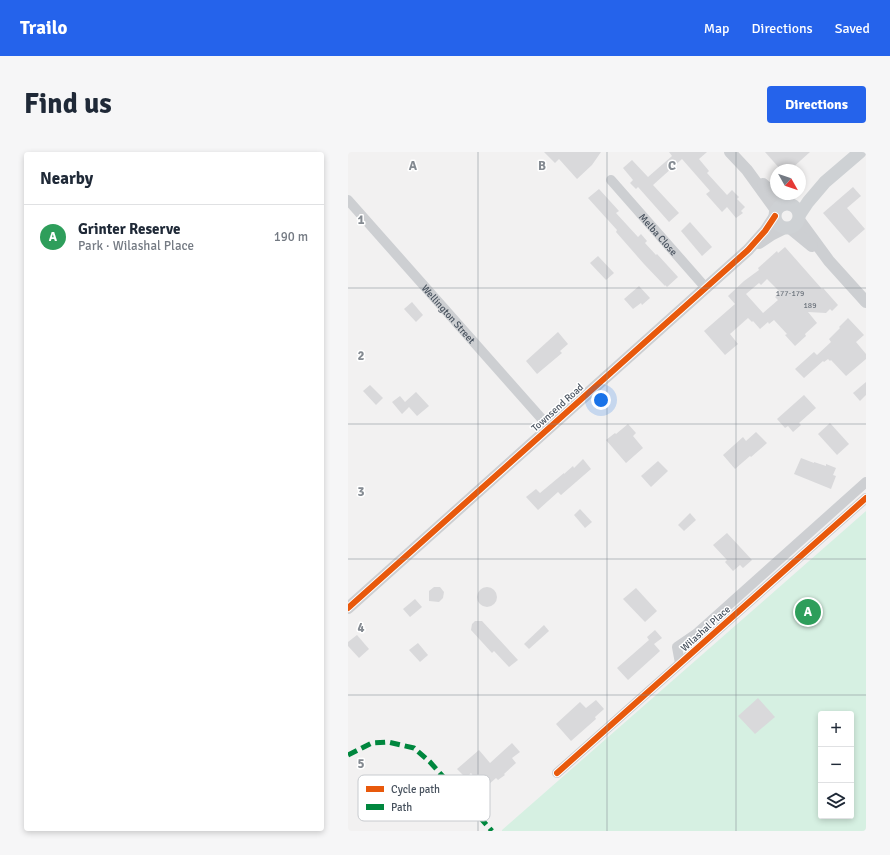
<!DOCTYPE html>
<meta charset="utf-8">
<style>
body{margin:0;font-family:Signika,sans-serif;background:#f6f6f7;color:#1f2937}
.controls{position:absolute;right:12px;bottom:12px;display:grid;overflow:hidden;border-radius:4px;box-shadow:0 2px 6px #0003}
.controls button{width:36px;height:36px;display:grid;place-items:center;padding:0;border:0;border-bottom:1px solid #e0e1e3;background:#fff;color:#1f2937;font:20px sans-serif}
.compass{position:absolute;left:422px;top:12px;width:36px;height:36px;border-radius:50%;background:#fff;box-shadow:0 2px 6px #0003;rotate:130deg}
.you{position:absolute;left:253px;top:248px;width:14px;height:14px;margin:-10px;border:3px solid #fff;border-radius:50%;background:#1a73e8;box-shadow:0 0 0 6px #1a73e833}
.badge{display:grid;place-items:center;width:26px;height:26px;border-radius:50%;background:#2563eb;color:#fff;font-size:13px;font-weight:700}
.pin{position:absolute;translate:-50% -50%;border:2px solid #fff;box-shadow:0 1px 4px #0006}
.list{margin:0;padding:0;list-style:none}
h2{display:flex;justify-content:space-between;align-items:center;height:52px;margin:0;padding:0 16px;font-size:17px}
h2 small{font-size:13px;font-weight:400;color:#747a83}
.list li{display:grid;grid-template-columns:26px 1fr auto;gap:12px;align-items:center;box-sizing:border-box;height:64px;padding:0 16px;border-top:1px solid #e0e1e3}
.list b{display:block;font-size:15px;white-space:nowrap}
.list p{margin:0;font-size:13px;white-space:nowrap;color:#747a83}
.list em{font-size:13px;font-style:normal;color:#747a83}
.icon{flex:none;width:22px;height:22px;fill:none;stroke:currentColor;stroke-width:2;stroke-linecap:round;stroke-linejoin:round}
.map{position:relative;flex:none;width:518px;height:679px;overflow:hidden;border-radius:4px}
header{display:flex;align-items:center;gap:24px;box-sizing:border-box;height:56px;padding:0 20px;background:#2563eb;color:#fff}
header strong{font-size:19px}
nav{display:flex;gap:22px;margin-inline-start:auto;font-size:14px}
.intro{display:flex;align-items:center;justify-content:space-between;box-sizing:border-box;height:96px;padding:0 24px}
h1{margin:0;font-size:28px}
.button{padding:10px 18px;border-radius:4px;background:#2563eb;color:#fff;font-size:14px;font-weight:700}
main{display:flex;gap:24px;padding:0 24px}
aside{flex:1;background:#fff;border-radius:4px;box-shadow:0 2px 6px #0003}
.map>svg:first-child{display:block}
</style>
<header>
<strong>Trailo</strong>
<nav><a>Map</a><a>Directions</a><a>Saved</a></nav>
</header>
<div class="intro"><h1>Find us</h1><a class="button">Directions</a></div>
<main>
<aside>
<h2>Nearby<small></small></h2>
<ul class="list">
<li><span class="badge" style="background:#2e9e5b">A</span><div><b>Grinter Reserve</b><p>Park · Wilashal Place</p></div><em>190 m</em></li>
</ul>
</aside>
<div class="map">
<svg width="518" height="679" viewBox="0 0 518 679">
<rect width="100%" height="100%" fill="#f2f1f1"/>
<path fill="#d6f0e2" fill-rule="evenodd" d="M518 359V679H154V678ZM473 562H503V664H473Z"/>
<g fill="#d9d9db" fill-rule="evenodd">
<polygon points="196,0 253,0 244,13 229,27 211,7 207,11"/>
<polygon points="321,0 359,0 351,7 361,19 359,21 379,43 384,38 391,45 389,47 397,55 393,59 395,61 388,66 379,55 374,60 358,42 362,39 334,7 305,33 331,61 321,70 290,35 288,37 282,31 285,28 275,16 284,8 300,25 324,4"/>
<polygon points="417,0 462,0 442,18 433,18"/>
<polygon points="505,35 513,44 499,56 517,77 501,91 475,61"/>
<polygon points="251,37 271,59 268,61 290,85 293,82 299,89 297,91 308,103 309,102 330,125 319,135 317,133 317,134 296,112 268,80 269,78 240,46"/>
<polygon points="342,70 364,95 354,104 333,79"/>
<path d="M437 95 474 137 475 136 490 153 484 159 482 157 478 161 460 160 469 171 457 182 458 184 447 194 437 183 439 182 426 168 421 172 420 170 412 177 405 169 404 170 400 166 382 182 390 192 377 203 356 179 387 152 380 144 396 129 411 118 410 116 429 99 430 101ZM419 127 432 140 427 145 430 148 415 161 398 142 411 131 413 133Z"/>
<polygon points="250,104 266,121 258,128 242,111"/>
<polygon points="291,134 302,146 294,153 293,151 285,157 276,147"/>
<polygon points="64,150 75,163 68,170 56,157"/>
<polygon points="500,166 516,183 508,190 518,202 518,207 498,224 483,208 482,209 480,207 476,210 475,209 456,226 447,217 466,200 469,203 483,190 481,187 492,176 491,175"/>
<polygon points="210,180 220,192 212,199 214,201 189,222 178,209"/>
<polygon points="518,230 518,243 512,249 505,241"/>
<polygon points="22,233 35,246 28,253 15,239"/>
<polygon points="68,240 81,254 69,264 61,255 54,262 44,250 52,244 57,250"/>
<polygon points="456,243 468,256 451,271 453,273 445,280 440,274 437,276 429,267"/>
<polygon points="482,271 501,292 489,303 470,282"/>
<polygon points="280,272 288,281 285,284 295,296 278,311 258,288 267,281 268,282"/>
<polygon points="408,280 419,291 403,305 402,304 387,317 375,303 395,285 398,289"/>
<polygon points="453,306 466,311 466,310 478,314 478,312 488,316 485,323 488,324 483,337 446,322"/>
<polygon points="235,307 243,317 213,343 210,340 190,358 178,345 188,337 192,341 216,321 216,322 225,314 226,316"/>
<polygon points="310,309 320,319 303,335 293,324"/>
<polygon points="232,357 244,370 237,376 226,363"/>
<polygon points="342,361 348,368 336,379 330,373"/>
<polygon points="379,381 404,408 395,416 392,413 385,419 377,410 379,408 365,393"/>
<polygon points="86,435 92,435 96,440 95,446 91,450 81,449 81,439"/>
<circle cx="139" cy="445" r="10"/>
<polygon points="288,436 309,459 297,470 275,447"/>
<polygon points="67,447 74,455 62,465 55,457"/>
<polygon points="127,469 134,469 170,508 161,515 146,499 144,501 123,478 124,472"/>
<polygon points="196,473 201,479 181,497 176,492"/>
<polygon points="307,478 314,486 306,492 312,499 280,528 269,516 301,488 299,485"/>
<polygon points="9,483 21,497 11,506 0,494 0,490"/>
<polygon points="70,491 80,503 72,510 61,498"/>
<polygon points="410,546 427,565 407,582 390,564"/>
<polygon points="248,548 256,557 247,565 248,567 223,589 208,572 232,550 238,556"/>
<polygon points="164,591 172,600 164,606 168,611 156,622 157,623 150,628 148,626 140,633 135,627 131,631 123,621 118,626 109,617 131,598 142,611"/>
</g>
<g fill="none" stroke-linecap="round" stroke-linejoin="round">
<g stroke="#cdcfd2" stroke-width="10">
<path id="s1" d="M263 28 357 135"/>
<path id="s2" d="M0 48 201 275"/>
<polyline points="332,511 329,495 348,482 518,330"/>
<polyline points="209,621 518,346"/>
</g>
<g stroke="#cdcfd2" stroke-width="12">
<polyline points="382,0 399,18 428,58"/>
<polyline points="415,32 437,51"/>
<polyline points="451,68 481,109 518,150"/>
<polyline points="442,76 464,94"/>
<polyline points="411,91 423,83 437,76"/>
<polyline points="0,456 400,98 417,79 427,64"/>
</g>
<g stroke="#ced1d4" stroke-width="13">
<circle cx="439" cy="64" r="12"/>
<polyline points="452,62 460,50 477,30 512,0"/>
</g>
<polyline stroke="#00873e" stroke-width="5" stroke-dasharray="10 5" stroke-linecap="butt" points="0,603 24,591 40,590 66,596 82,610 144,679"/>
<defs>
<g id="cycleway">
<polyline points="0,456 400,98 417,79 427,64"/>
<polyline points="209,621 518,346"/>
</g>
</defs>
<use href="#cycleway" stroke="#fff" stroke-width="8"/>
<use href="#cycleway" stroke="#e8590c" stroke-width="6"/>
</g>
<path fill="none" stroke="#848a91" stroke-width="1" stroke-opacity="0.55" d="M130 0V679M259 0V679M388 0V679M0 136H518M0 272H518M0 407H518M0 543H518"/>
<g text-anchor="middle" stroke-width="3" stroke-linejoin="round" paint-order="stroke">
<g font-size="8" fill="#6e757e">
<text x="442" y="144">177-179</text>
<text x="462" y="156">189</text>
</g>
<g font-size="10" fill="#48525e" stroke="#fff">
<text dy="4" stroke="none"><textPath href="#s1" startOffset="72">Melba Close</textPath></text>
<text dy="4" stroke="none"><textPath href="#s2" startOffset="152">Wellington Street</textPath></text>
<text transform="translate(209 255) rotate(-42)" y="4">Townsend Road</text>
<text transform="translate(357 476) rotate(-42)" y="4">Wilashal Place</text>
</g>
</g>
<rect x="10" y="623" width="132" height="46" rx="6" fill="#fff" stroke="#c8cbcf" stroke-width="1"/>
<rect x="18" y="634" width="18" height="6" fill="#e8590c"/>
<rect x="18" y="652" width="18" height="6" fill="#00873e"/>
<g font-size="11" fill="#48525e">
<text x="43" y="641">Cycle path</text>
<text x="43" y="659">Path</text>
</g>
<g font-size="13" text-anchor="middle" font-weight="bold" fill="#848a91" stroke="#fff" stroke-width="3" stroke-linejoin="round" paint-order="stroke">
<text x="65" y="18">A</text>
<text x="194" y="18">B</text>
<text x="324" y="18">C</text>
<text x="13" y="72">1</text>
<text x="13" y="208">2</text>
<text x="13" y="344">3</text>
<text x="13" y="480">4</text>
<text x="13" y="616">5</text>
</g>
</svg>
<div class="controls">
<button>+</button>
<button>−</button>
<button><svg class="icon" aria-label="layers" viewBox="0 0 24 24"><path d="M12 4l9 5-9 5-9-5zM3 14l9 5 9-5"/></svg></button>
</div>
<svg class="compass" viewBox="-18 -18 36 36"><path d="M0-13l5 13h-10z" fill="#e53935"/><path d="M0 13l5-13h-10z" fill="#747a83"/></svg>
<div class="you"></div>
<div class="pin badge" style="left:460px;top:460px;background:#2e9e5b">A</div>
</div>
</main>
